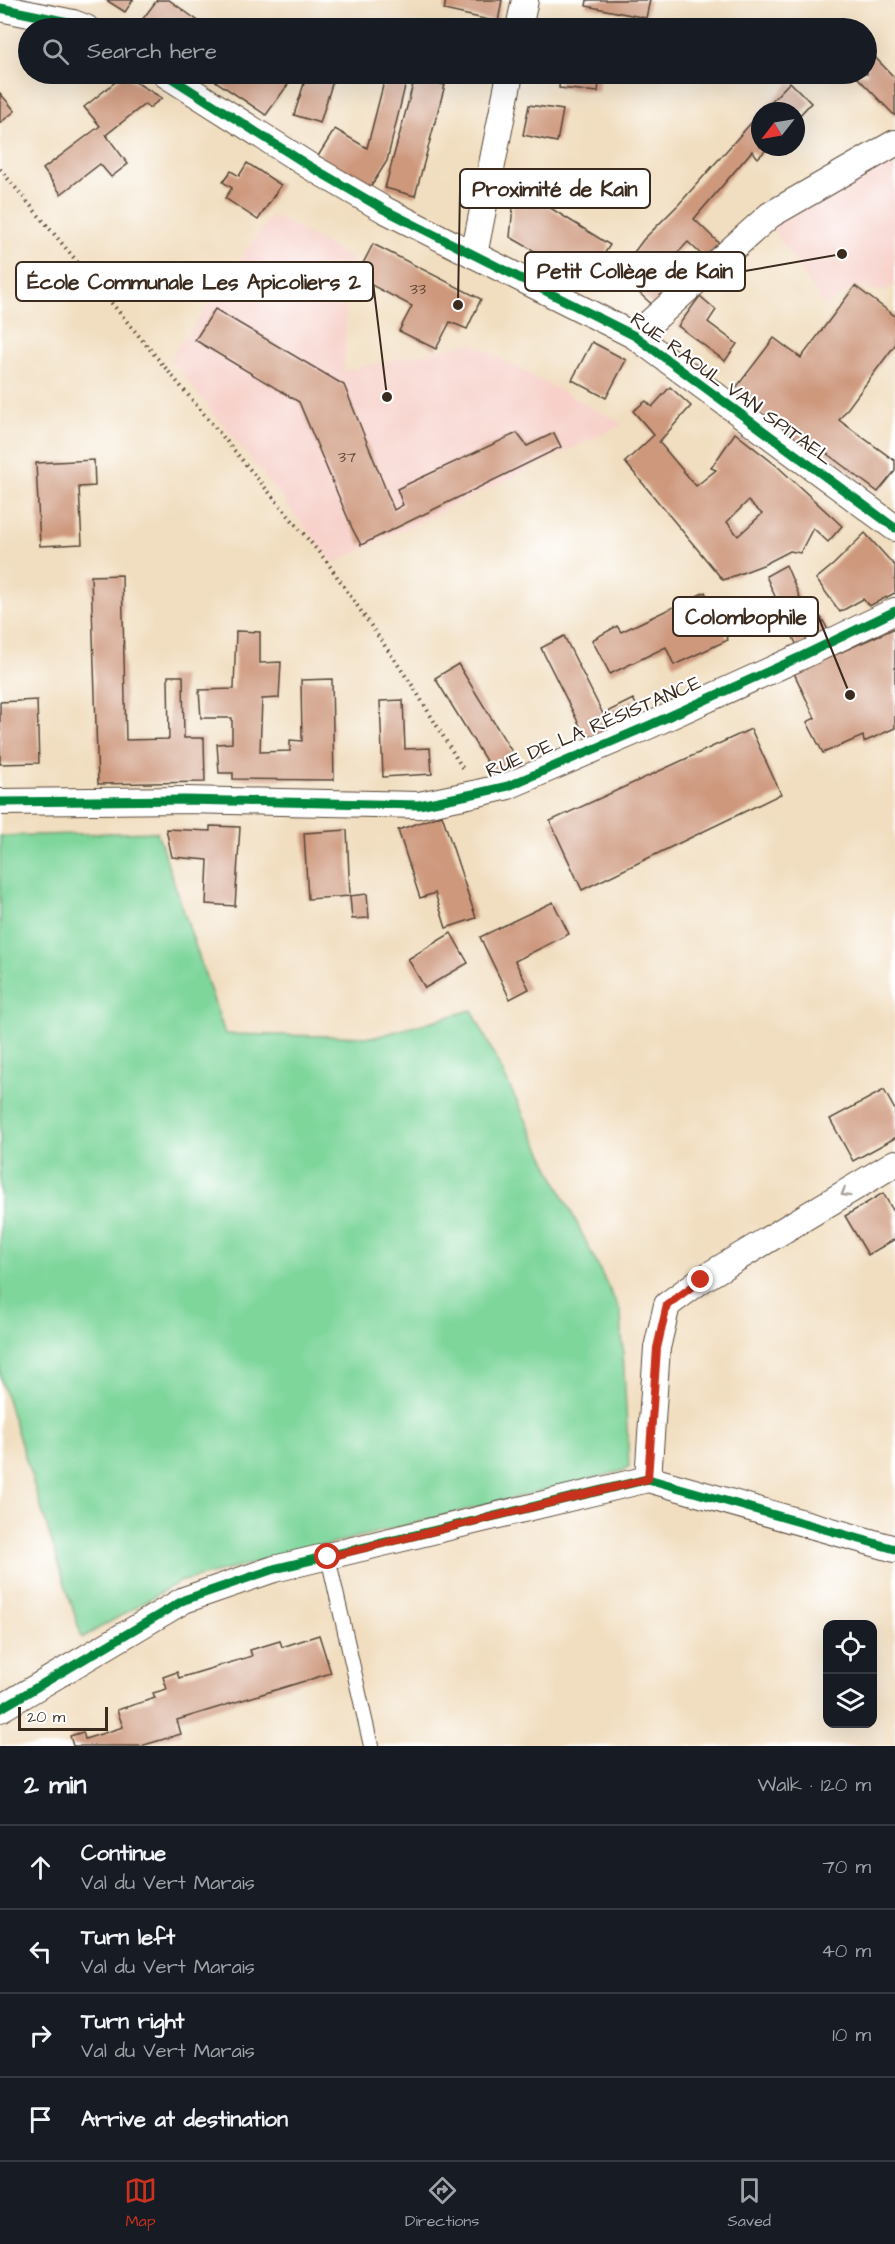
<!DOCTYPE html>
<meta charset="utf-8">
<style>
body{margin:0;font-family:"Architects Daughter",sans-serif;background:#242831;color:#f1f3f6}
.controls{position:absolute;right:18px;bottom:18px;display:grid;overflow:hidden;border-radius:12px;box-shadow:0 6px 24px #0002}
.controls button{width:54px;height:54px;display:grid;place-items:center;padding:0;border:0;border-bottom:2px solid #363941;background:#171b24;color:#f1f3f6;font:30px sans-serif}
.compass{position:absolute;left:751px;top:102px;width:54px;height:54px;border-radius:50%;background:#171b24;box-shadow:0 6px 24px #0002;rotate:239deg}
.scale{position:absolute;left:18px;bottom:15px;width:90px;box-sizing:border-box;padding-left:6px;border:3px solid #3b2a1e;border-top:0;font-size:16px;line-height:21px;white-space:nowrap;color:#3b2a1e;-webkit-text-stroke:4px #fff;paint-order:stroke}
.stop{position:absolute;width:18px;height:18px;margin:-14px;border:4px solid #c8321e;border-radius:50%;background:#fff}
.stop.end{background:#c8321e;border-color:#fff;box-shadow:0 2px 6px #0008}
.list{margin:0;padding:0;list-style:none}
h2{display:flex;justify-content:space-between;align-items:center;height:78px;margin:0;padding:0 24px;font-size:26px}
h2 small{font-size:20px;font-weight:400;color:#9ea1a6}
.list li{display:grid;grid-template-columns:39px 1fr auto;gap:18px;align-items:center;box-sizing:border-box;height:84px;padding:0 24px;border-top:2px solid #363941}
.list b{display:block;font-size:22px;white-space:nowrap}
.list p{margin:0;font-size:20px;white-space:nowrap;color:#9ea1a6}
.list em{font-size:20px;font-style:normal;color:#9ea1a6}
.icon{flex:none;width:33px;height:33px;fill:none;stroke:currentColor;stroke-width:2;stroke-linecap:round;stroke-linejoin:round}
.map{position:relative;flex:none;width:895px;height:1746px;overflow:hidden}
.search{position:absolute;background:#171b24;box-shadow:0 6px 24px #0002;left:18px;right:18px;top:18px;height:66px;display:flex;align-items:center;gap:15px;box-sizing:border-box;padding:0 21px;border-radius:33px;color:#9ea1a6;font-size:22px}
.sheet{height:414px;background:#171b24}
nav{display:flex;justify-content:space-around;align-items:center;box-sizing:border-box;height:84px;border-top:2px solid #363941;background:#171b24;font-size:16px;color:#9ea1a6}
nav a{display:grid;justify-items:center;gap:3px}
nav .on{color:#c8321e}
.map>svg:first-child{display:block}
</style>
<div class="map">
<svg width="895" height="1746" viewBox="0 0 895 1746">
<rect width="100%" height="100%" fill="#fff"/>
<filter id="ink" filterUnits="userSpaceOnUse"><feTurbulence type="fractalNoise" baseFrequency=".0167" numOctaves="2"/><feDisplacementMap in="SourceGraphic" scale="12" xChannelSelector="R" yChannelSelector="G"/><feConvolveMatrix kernelMatrix="1 2 1 2 8 2 1 2 1" color-interpolation-filters="sRGB"/></filter>
<filter id="wash" filterUnits="userSpaceOnUse"><feTurbulence type="fractalNoise" baseFrequency=".008" numOctaves="4" result="noise"/><feDisplacementMap in="SourceGraphic" scale="24" xChannelSelector="R" yChannelSelector="G"/><feGaussianBlur stdDeviation="1.35" result="paint"/><feColorMatrix in="noise" values="0 0 0 0 0 0 0 0 0 0 0 0 0 0 0 0 0 1.4 0 .05"/><feComposite in="paint" operator="in"/></filter>
<g filter="url(#wash)">
<rect width="100%" height="100%" fill="#f1dec0"/>
<g fill="#f7d0c9">
<polygon points="895,152 895,284 884,292 855,286 825,306 770,225"/>
<polygon points="272,215 352,258 347,275 344,371 471,343 623,424 334,563 170,359"/>
</g>
<polygon fill="#7ed69b" stroke="#5c805c" stroke-width="1.5" points="157,832 225,1034 376,1037 472,1010 621,1313 629,1467 622,1471 179,1582 82,1638 0,1377 0,836"/>
<g id="blocks">
<g fill="#ce987d" fill-rule="evenodd">
<polygon points="106,0 133,0 125,12"/>
<polygon points="157,0 169,0 208,28 136,28"/>
<polygon points="446,0 502,0 498,22 444,10"/>
<polygon points="587,0 650,0 646,18 586,6"/>
<polygon points="867,49 895,78 895,116 854,74 867,74"/>
<polygon points="205,74 285,74 292,79 266,115"/>
<polygon points="307,74 335,74 320,123 294,115"/>
<polygon points="386,74 408,74 387,161 370,188 318,156 335,129 367,148"/>
<polygon points="560,74 600,74 598,92 559,88"/>
<polygon points="124,75 162,98 149,108 145,104 106,135 128,164 111,177 100,164 61,194 43,169 100,126 84,107"/>
<polygon points="415,77 445,85 415,196 385,188"/>
<polygon points="790,82 811,103 796,119 796,111 762,111"/>
<polygon points="0,93 15,111 0,123"/>
<polygon points="529,105 563,110 557,142 523,135"/>
<polygon points="760,113 760,147 769,147 758,158 752,151 694,219 720,244 706,259 688,242 667,264 682,277 657,309 618,274 643,240 679,204"/>
<polygon points="247,163 281,185 258,220 225,198 232,188 223,182 231,171 239,176"/>
<polygon points="515,186 610,245 587,281 510,237"/>
<polygon points="373,244 481,299 467,329 450,322 436,349 399,331 412,306 356,277"/>
<polygon points="855,286 895,316 895,345 839,420 895,461 895,471 878,492 818,447 814,454 732,393 774,338 801,358"/>
<polygon points="700,296 716,310 708,322 737,344 725,361 678,326"/>
<polygon points="215,309 344,385 394,510 403,505 397,489 517,433 527,446 554,433 561,447 361,545 352,528 299,402 195,340"/>
<polygon points="592,342 626,360 606,398 572,380"/>
<path d="M670 387 691 406 659 442 696 486 716 470 711 468 735 433 777 466 842 526 828 542 813 528 800 553 790 551 763 565 723 580 625 462 654 435 633 411 646 401 652 407ZM748 501 762 514 738 536 727 522Z"/>
<polygon points="94,460 95,486 79,487 82,544 40,546 36,463"/>
<polygon points="865,533 895,566 895,593 869,606 863,599 840,612 816,579 834,564"/>
<polygon points="786,565 809,619 821,617 828,630 797,646 766,576"/>
<polygon points="122,575 126,740 169,739 168,676 183,676 184,738 204,738 205,782 98,784 91,576"/>
<polygon points="705,592 728,640 674,665 666,647 610,674 592,640 617,626 621,632"/>
<polygon points="895,628 895,728 864,742 863,736 823,753 807,722 815,718 794,673"/>
<polygon points="236,631 260,632 260,663 281,662 279,698 262,699 260,752 290,751 290,740 302,741 301,680 332,679 334,780 233,779 233,773 219,773 217,744 232,743 232,718 201,718 199,690 234,689"/>
<polygon points="564,636 603,714 633,699 642,715 588,742 541,648"/>
<polygon points="458,664 522,768 499,782 435,678"/>
<polygon points="37,700 39,763 0,764 0,702"/>
<polygon points="403,700 405,749 430,748 432,774 383,777 380,701"/>
<polygon points="751,729 781,794 582,890 550,821"/>
<polygon points="442,815 476,918 446,928 435,893 420,898 398,830"/>
<polygon points="210,826 240,827 235,906 206,904 208,860 172,857 166,829 210,831"/>
<polygon points="347,830 350,896 367,894 369,918 352,919 350,896 308,899 304,833"/>
<polygon points="553,902 569,934 515,961 529,989 510,999 480,937"/>
<polygon points="451,933 468,963 425,988 408,959"/>
<polygon points="884,1090 895,1110 895,1138 853,1161 830,1119"/>
<polygon points="883,1193 895,1214 895,1239 868,1255 845,1216"/>
<polygon points="319,1635 331,1673 177,1720 181,1734 141,1746 73,1746 70,1736 83,1732 85,1739 123,1727 117,1710 155,1698 153,1693 167,1689 163,1677 177,1672 179,1678 252,1656 250,1650 280,1641 282,1647"/>
</g>
</g>
</g>
<g filter="url(#ink)">
<use href="#blocks" fill-opacity="0" stroke="#564536" stroke-width="1.5"/>
<g fill="none" stroke-linecap="round" stroke-linejoin="round">
<defs>
<polyline id="lane" points="328,1557 371,1746"/>
<g id="street">
<polyline points="0,8 73,23 86,28"/>
<polyline points="519,28 525,0"/>
<polyline points="165,74 311,167 385,210 635,336 895,528"/>
<polyline points="474,255 510,74"/>
<polyline points="635,336 770,215 895,143"/>
<polyline points="0,802 185,800 419,805 478,793 508,786 648,726 802,656 895,611"/>
<polyline points="648,1479 657,1348 667,1305 701,1280 895,1163"/>
<polyline points="0,1709 184,1600 274,1569 648,1479 895,1549"/>
</g>
</defs>
<use href="#lane" stroke="#564536" stroke-width="16"/>
<use href="#street" stroke="#564536" stroke-width="28"/>
<polyline stroke="#564536" stroke-width="4" stroke-dasharray="1.5 4.5" stroke-linecap="butt" points="0,169 327,562 414,688 463,769"/>
<use href="#lane" stroke="#fff" stroke-width="14"/>
<use href="#street" stroke="#fff" stroke-width="26"/>
<defs>
<g id="cycleway">
<polyline points="0,8 73,23 86,28"/>
<polyline points="165,74 311,167 385,210 635,336 895,528"/>
<polyline points="0,802 185,800 419,805 478,793 508,786 648,726 802,656 895,611"/>
<polyline points="0,1709 184,1600 274,1569 648,1479 895,1549"/>
</g>
</defs>
<use href="#cycleway" stroke="#fff" stroke-width="13"/>
<use href="#cycleway" stroke="#00873e" stroke-width="9"/>
</g>
<defs><path id="oneway-chevron" d="M-2-3.5L2.5 0L-2 3.5" fill="none" stroke-width="1.6" stroke-linecap="round" stroke-linejoin="round" transform="scale(1.5)"/></defs>
<use stroke="#a79f9a" href="#oneway-chevron" transform="translate(845 1193) rotate(149)"/>
</g>
<g fill="none" stroke-linecap="round" stroke-linejoin="round" filter="url(#ink)">
<polyline stroke="#c8321e" stroke-width="8" points="328,1557 648,1479 657,1348 667,1305 701,1280"/>
</g>
<g text-anchor="middle" stroke-width="4.5" stroke-linejoin="round" paint-order="stroke">
<g font-size="16" fill="#604636">
<text x="418" y="294">33</text>
<text x="347" y="462">37</text>
</g>
<g font-size="20" fill="#3b2a1e" stroke="#fff">
<text transform="translate(732 388) rotate(36)" y="7">RUE RAOUL VAN SPITAEL</text>
<text transform="translate(593 726) rotate(-23)" y="7">RUE DE LA RÉSISTANCE</text>
</g>
</g>
<path fill="none" stroke="#3b2a1e" stroke-width="2" d="M458 305L460 189M842 254L745 271M387 397L373 282M850 695L818 616"/>
<g fill="#3b2a1e" stroke="#fff" stroke-width="2">
<circle cx="458" cy="305" r="6"/>
<circle cx="842" cy="254" r="6"/>
<circle cx="387" cy="397" r="6"/>
<circle cx="850" cy="695" r="6"/>
</g>
<g fill="#fff" stroke="#3b2a1e" stroke-width="2">
<rect x="460" y="169" width="190" height="39" rx="6"/>
<rect x="525" y="252" width="220" height="39" rx="6"/>
<rect x="16" y="262" width="357" height="39" rx="6"/>
<rect x="673" y="597" width="145" height="39" rx="6"/>
</g>
<g font-size="21" text-anchor="middle" font-weight="bold" fill="#3b2a1e">
<text x="555" y="196">Proximité de Kain</text>
<text x="635" y="278">Petit Collège de Kain</text>
<text x="194" y="289">École Communale Les Apicoliers 2</text>
<text x="746" y="624">Colombophile</text>
</g>
</svg>
<div class="controls">
<button><svg class="icon" aria-label="locate" viewBox="0 0 24 24"><circle cx="12" cy="12" r="6"/><path d="M12 2v4M12 18v4M2 12h4M18 12h4"/></svg></button>
<button><svg class="icon" aria-label="layers" viewBox="0 0 24 24"><path d="M12 4l9 5-9 5-9-5zM3 14l9 5 9-5"/></svg></button>
</div>
<svg class="compass" viewBox="-18 -18 36 36"><path d="M0-13l5 13h-10z" fill="#e53935"/><path d="M0 13l5-13h-10z" fill="#9ea1a6"/></svg>
<div class="scale">20 m</div>
<div class="stop" style="left:328px;top:1557px"></div>
<div class="stop end" style="left:701px;top:1280px"></div>
<div class="search"><svg class="icon" aria-label="search" viewBox="0 0 24 24"><circle cx="10" cy="10" r="6"/><path d="M15 15l6 6"/></svg>Search here</div>
</div>
<section class="sheet">
<h2>2 min<small>Walk · 120 m</small></h2>
<ul class="list">
<li><svg class="icon" aria-label="ahead" viewBox="0 0 24 24"><path d="M12 20V5M6 11l6-6 6 6"/></svg><div><b>Continue</b><p>Val du Vert Marais</p></div><em>70 m</em></li>
<li><svg class="icon" aria-label="left" viewBox="0 0 24 24"><path d="M17 20v-9H6M10 6l-5 5 5 5"/></svg><div><b>Turn left</b><p>Val du Vert Marais</p></div><em>40 m</em></li>
<li><svg class="icon" aria-label="right" viewBox="0 0 24 24"><path d="M7 20v-9h11M14 6l5 5-5 5"/></svg><div><b>Turn right</b><p>Val du Vert Marais</p></div><em>10 m</em></li>
<li><svg class="icon" aria-label="arrive" viewBox="0 0 24 24"><path d="M6 21V4h12l-3 4 3 4H6"/></svg><div><b>Arrive at destination</b></div></li>
</ul>
</section>
<nav>
<a class="on"><svg class="icon" aria-label="map" viewBox="0 0 24 24"><path d="M3 6l6-2 6 2 6-2v14l-6 2-6-2-6 2zM9 4v14M15 6v14"/></svg>Map</a>
<a><svg class="icon" aria-label="directions" viewBox="0 0 24 24"><path d="M12 3l9 9-9 9-9-9zM9 14v-3h6M13 9l2 2-2 2"/></svg>Directions</a>
<a><svg class="icon" aria-label="saved" viewBox="0 0 24 24"><path d="M7 4h10v16l-5-4-5 4z"/></svg>Saved</a>
</nav>
